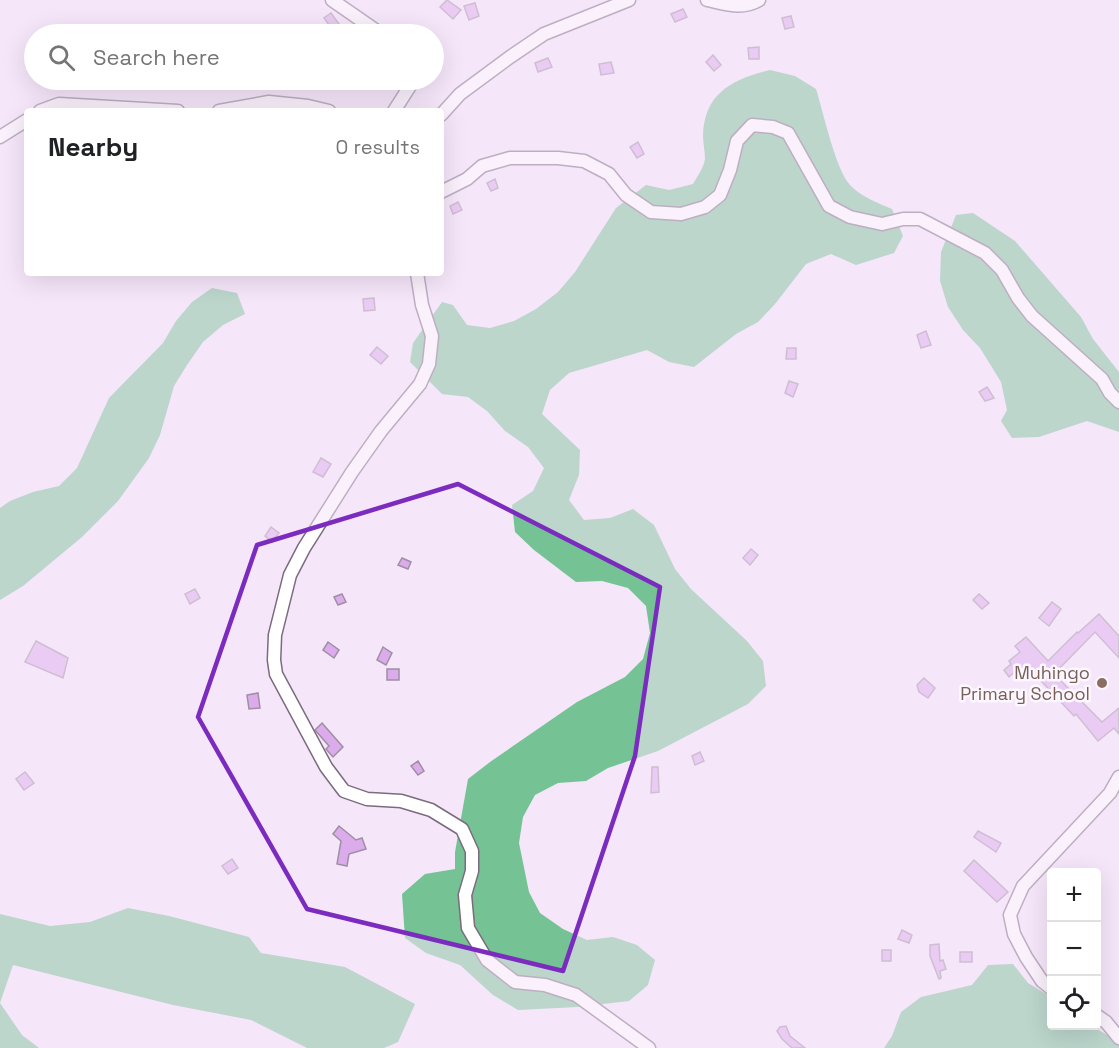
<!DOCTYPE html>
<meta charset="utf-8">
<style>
body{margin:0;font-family:"Space Grotesk",sans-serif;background:#f6f6f6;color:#202124}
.controls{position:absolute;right:18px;bottom:18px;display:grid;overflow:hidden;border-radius:6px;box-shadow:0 6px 24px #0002}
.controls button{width:54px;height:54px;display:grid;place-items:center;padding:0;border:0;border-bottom:2px solid #e0e0e0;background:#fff;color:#202124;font:30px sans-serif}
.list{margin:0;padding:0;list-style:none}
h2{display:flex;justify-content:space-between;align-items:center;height:78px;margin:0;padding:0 24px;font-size:26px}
h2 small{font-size:20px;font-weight:400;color:#757577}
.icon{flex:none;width:33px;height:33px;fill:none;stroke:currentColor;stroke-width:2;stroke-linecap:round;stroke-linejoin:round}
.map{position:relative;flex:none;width:1119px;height:1048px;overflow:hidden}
.search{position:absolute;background:#fff;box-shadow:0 6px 24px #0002;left:24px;top:24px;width:420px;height:66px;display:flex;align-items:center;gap:15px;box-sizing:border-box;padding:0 21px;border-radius:33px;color:#757577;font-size:22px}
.panel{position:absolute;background:#fff;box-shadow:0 6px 24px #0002;left:24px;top:108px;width:420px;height:168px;border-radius:6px}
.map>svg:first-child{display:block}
</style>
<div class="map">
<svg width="1119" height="1048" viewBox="0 0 1119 1048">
<rect width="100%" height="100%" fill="#f5e6fa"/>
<g fill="#75c394">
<path d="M770 70 795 76 816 89C823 111 836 172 851 186 862 197 878 203 892 209L903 236 894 253 856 265 831 254 806 264 775 304 758 322 736 334 694 367 669 362 647 350 569 373 550 390 542 414 580 450 579 475 569 500 584 520 610 518 633 509 654 525 675 569 691 589 747 641 763 661 766 686 748 704 658 751 608 768 586 781 558 783 535 795 523 817 519 843 529 892 540 913 563 929 587 940 613 937 637 945 655 960 648 985 629 1001 577 1007 518 1010 493 995 460 965 426 953 405 938 402 894 425 874 455 869V852L468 779 490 762 577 702 625 677 643 659 650 633 646 606 628 588 602 581 576 582 534 550 515 532 512 505 533 491 544 468 528 447 505 431 487 411 468 397 442 394 410 362 413 343 442 302 453 305 467 325 490 328 514 321 536 309 558 292 575 272 616 208 646 185 669 190 693 184C697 177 704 167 705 159 705 151 703 143 703 136 704 93 733 79 770 70Z"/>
<polygon points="973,213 1015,241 1081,317 1093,339 1119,372 1119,432 1087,421 1039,437 1012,438 1001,421 1007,410 1001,382 980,348 963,330 948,307 940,281 941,252 956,215"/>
<polygon points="212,288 237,293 245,314 223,325 203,342 187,365 174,386 160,435 149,458 118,501 82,537 23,586 0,600 0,508 10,501 33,492 59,486 77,468 109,398 163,343 176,321 192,302"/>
<polygon points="128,908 169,916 249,937 261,953 345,967 415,1004 398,1042 384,1048 307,1048 251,1020 173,1005 13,965 0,1003 22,1035 39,1048 0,1048 0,914 50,926 90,922"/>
<polygon points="1013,964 1028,983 1051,997 1052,1026 1092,1026 1119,1042 1119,1048 884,1048 892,1036 901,1012 921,997 972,985 988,965"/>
</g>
<g fill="#dcabec" stroke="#9e8fa2" stroke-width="1.5">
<polygon points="447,0 461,10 453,19 440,7"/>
<polygon points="475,3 479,16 469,20 464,6"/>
<polygon points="683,9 687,17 675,22 671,14"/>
<polygon points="331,13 339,24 332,29 324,18"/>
<polygon points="791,16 794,27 785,29 782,18"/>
<polygon points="759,47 759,59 749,59 748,48"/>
<polygon points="713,55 721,65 714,71 706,62"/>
<polygon points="548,58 552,67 538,72 535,63"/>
<polygon points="611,62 614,73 601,75 599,64"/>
<polygon points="638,142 644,154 637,158 630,147"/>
<polygon points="495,179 498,188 491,191 487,183"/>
<polygon points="458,202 462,210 453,214 450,206"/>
<polygon points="374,298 375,310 364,311 363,299"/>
<polygon points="926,331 931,345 921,348 917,335"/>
<polygon points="377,347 388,356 381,364 370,355"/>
<polygon points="787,348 796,348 796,359 786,359"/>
<polygon points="789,381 798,384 793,397 785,393"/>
<polygon points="987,387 994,398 985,401 979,392"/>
<polygon points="321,458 331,464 323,477 313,472"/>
<polygon points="271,527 279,533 272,542 265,536"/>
<polygon points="751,549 758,555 750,565 743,558"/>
<polygon points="402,558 411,562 408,569 398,565"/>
<polygon points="195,589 200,598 190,604 185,594"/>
<polygon points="342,594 346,602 338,605 334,597"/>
<polygon points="979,594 989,603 982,609 973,600"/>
<polygon points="1052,602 1061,609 1049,626 1039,618"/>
<polygon points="1099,614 1119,636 1119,658 1095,632 1054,674 1102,722 1119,708 1119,734 1114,728 1098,741 1076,714 1074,716 1028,667 1019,673 1017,670 1009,677 1004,670 1011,664 1009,661 1020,652 1015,646 1026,637 1048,661 1077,632 1078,633"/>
<polygon points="36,641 68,658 63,678 25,662"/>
<polygon points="328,642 339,650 334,658 323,650"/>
<polygon points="383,647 392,653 386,665 377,660"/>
<rect x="387" y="669" width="12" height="11"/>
<polygon points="924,678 935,688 928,698 919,692 917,685"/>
<polygon points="258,693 260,708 249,709 247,695"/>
<polygon points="322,723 343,747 333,757 326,749 329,746 315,730"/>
<polygon points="700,752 704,761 695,765 692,756"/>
<polygon points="418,761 424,771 418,775 411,766"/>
<polygon points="652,767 658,767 659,792 651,793"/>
<polygon points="25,772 34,783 24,790 16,779"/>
<polygon points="339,826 356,840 362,838 366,849 349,854 347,866 337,864 341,841 333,834"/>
<polygon points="978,831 1001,843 996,852 974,837"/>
<polygon points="232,859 238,868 228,874 222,866"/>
<polygon points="974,860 1008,892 997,902 964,871"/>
<polygon points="902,930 912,935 909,943 898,939"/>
<polygon points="939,944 940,961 943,960 946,969 940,971 941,978 939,979 930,956 930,945"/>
<rect x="882" y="950" width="9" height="11"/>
<rect x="960" y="952" width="12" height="10"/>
<polygon points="786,1026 790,1036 805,1048 792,1048 782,1039 777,1031 780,1027"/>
</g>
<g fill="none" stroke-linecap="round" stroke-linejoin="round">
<defs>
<g id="street">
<polyline points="332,0 381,34"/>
<path d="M707 0C725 4 742 10 759 0"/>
<polyline points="40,111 59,104 178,111"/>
<polyline points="219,111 269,102 308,106 329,111"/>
<polyline points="394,111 410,86 412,80"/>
<polyline points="441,115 460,94 510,57 544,34 629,0"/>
<polyline points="0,137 27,120"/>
<polyline points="441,192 467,179 482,166 510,158 558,158 584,161 609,174 626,195 651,212 681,214 705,207 720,195 730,170 737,141 752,125 773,127 788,133 829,206 850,217 882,224 903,219 920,219 985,253 1002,270 1018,298 1032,316 1102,379 1110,393 1119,402"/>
<polyline points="417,273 422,305 432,336 429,364 420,384 381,431 352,472 304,548 290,575 275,635 274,660 276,674 326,767 344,791 367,799 401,801 431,810 462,829 472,851 472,871 465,895 468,928 487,960 515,982 545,985 576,995 649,1048"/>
<polyline points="1052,989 1042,981 1026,957 1014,934 1010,915 1023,886 1110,793 1119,777"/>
<polyline points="1096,1015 1106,1022 1119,1038"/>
</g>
</defs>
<use href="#street" stroke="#7a6c7e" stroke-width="15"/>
<use href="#street" stroke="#fff" stroke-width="12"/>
</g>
<path d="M0 0H1119V1048H0ZM458 484 660 587 635 756 563 971 307 909 198 717 257 545Z" fill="#f5e6fa" fill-opacity=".55" fill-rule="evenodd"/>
<path fill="none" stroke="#7b2cbf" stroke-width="4.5" stroke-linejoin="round" d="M458 484 660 587 635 756 563 971 307 909 198 717 257 545Z"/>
<circle fill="#8d6e63" stroke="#fdf7ff" stroke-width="2" cx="1102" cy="683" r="6"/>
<g text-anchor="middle" stroke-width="5" stroke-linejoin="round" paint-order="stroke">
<g font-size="18" fill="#785e54" stroke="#fdf7ff" text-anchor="end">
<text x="1090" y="679">Muhingo<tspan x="1090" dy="21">Primary School</tspan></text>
</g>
</g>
</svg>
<div class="controls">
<button>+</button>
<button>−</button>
<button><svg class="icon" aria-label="locate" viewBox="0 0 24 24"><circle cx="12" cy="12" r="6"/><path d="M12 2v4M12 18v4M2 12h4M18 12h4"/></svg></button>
</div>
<div class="search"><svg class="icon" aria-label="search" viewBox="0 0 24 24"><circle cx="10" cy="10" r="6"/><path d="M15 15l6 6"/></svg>Search here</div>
<section class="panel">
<h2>Nearby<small>0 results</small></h2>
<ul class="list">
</ul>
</section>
</div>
